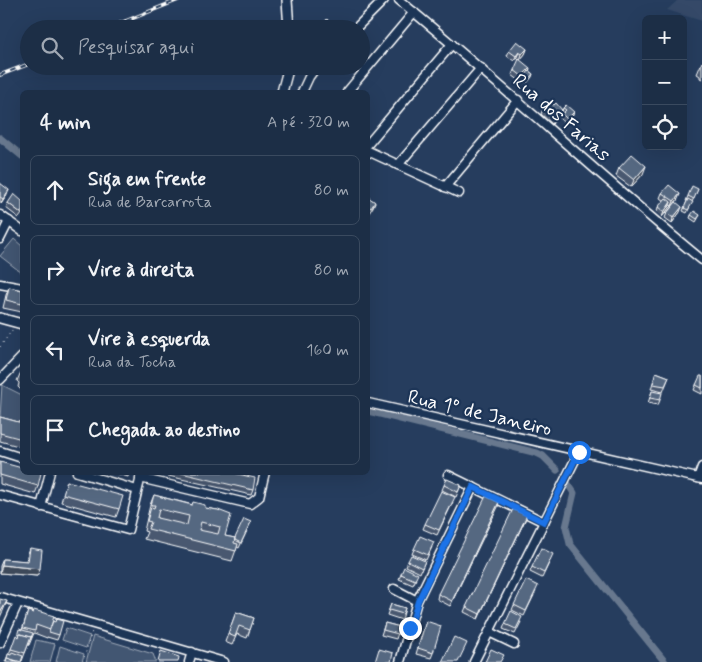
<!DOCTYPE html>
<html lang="pt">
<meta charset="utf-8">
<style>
body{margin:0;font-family:Mynerve,sans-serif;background:#25364d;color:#f1f3f6}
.controls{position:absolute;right:15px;top:15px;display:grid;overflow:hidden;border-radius:8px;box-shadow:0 5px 20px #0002}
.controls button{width:45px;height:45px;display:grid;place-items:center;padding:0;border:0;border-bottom:1px solid #3a4a5f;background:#1c2e46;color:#f1f3f6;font:25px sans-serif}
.stop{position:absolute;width:15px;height:15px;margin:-11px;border:4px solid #1a73e8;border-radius:50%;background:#fff}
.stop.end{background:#1a73e8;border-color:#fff;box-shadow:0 1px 5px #0008}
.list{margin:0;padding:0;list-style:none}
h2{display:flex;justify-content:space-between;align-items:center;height:65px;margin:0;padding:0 20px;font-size:21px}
h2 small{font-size:16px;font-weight:400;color:#a0a8b3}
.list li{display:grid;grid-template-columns:32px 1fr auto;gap:15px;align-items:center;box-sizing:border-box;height:70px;margin:0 10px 10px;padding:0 10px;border:1px solid #3a4a5f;border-radius:8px}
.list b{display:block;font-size:19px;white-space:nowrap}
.list p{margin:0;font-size:16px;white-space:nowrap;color:#a0a8b3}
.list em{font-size:16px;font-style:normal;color:#a0a8b3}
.icon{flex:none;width:28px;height:28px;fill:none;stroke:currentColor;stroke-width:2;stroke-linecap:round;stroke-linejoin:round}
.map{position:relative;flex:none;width:702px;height:662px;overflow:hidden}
.search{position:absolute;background:#1c2e46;box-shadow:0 5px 20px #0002;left:20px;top:20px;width:350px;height:55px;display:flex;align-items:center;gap:12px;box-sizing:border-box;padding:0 18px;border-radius:28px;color:#a0a8b3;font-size:19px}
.panel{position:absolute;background:#1c2e46;box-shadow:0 5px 20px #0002;left:20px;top:90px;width:350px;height:385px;border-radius:8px}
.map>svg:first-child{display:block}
</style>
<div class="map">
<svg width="702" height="662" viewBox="0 0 702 662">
<rect width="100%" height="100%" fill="#263d5e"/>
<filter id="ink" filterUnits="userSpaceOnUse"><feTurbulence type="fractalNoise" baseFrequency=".02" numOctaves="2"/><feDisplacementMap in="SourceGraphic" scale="10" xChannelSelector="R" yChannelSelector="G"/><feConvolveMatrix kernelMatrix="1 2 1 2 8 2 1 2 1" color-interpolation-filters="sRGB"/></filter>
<g filter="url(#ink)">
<polygon fill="#344a68" points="678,0 702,0 702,21 667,10"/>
<g fill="#425672" stroke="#a0aab8">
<polygon points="14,239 22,246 22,273 0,256"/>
<polygon points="2,385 22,395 22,423 0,417"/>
<polygon points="66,628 90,636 86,648 62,640"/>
<polygon points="93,636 153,654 156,662 86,662"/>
<polygon points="36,640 55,644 50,662 30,662"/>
<polygon points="60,646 84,654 82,662 56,662"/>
</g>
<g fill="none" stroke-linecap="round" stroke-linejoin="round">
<g stroke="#67788e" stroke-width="7">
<polyline points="0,138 22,156"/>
<polyline points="368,411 537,453 543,456 557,470"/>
<polyline points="568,484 574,493 566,527 570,544 665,662"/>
</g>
<defs>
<g id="minor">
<path d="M399 0C502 84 599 176 702 260"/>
<polyline points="355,29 384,0"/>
<polyline points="302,92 309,77 317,66"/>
<polyline points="347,92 414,12"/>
<polyline points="368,144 452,44"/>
<polyline points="368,151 459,193"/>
<polyline points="398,165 481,68"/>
<polyline points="445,187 518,100"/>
<polyline points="0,215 22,231"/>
<polyline points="0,239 9,221"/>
<polyline points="0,284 22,288"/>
<polyline points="0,380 22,357"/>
<polyline points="368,403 702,479"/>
<polyline points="0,451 22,458"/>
<polyline points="77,472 137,490"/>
<polyline points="448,475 544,522"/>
<polyline points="140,478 250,504 259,497 265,472"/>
<polyline points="698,478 702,467"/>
<polyline points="0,495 128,530 142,472"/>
<polyline points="41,507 50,472"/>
<polyline points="394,589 417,601"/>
<polyline points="0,597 224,662"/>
<polyline points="489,632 514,644"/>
<polyline points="0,643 18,603"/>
<polyline points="189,662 192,652"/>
<polyline points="400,662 417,601 473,487"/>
<polyline points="474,662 579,452"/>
</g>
<g id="major">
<polyline points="287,0 289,29"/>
<polyline points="282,92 289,66"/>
<polyline points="0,318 22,324"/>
</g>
</defs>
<use href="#minor" stroke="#fff" stroke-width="11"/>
<use href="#major" stroke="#fff" stroke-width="12"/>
<g stroke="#fff" stroke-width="1" stroke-dasharray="1 4" stroke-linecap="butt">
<polyline points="0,347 13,329"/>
<polyline points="83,662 92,631"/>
</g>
<use href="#minor" stroke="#1d3557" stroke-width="8"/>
<use href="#major" stroke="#1d3557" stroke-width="9"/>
<defs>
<g id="rail">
<polyline points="106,29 178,0"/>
<polyline points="0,75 29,64"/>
</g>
</defs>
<use href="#rail" stroke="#fff" stroke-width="4"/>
<use href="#rail" stroke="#1d3557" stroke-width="2" stroke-dasharray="5.5" stroke-linecap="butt"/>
</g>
<g fill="#49596f" stroke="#fff">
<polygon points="527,49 525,54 520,60 517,57 514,61 507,56 509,51"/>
<polygon points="702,62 702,79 700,78 700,76 697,74"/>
<polygon points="238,66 248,66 241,71"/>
<polygon points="514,70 529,71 533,74 532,77 527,83 523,80 525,76 520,81 512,75"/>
<polygon points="554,105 560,115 552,124 541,114 543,109"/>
<polygon points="563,108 574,112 572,117 566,124 560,119"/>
<polygon points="619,168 643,174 631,187 616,176"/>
<polygon points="0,183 7,195 1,204 0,203"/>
<polygon points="698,189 687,213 683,211 687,201 686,201 688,196"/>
<polygon points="662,193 678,199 676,202 680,212 672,223 665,218 667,213 672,206 670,205 669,208 662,217 657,212 658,207 664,201 660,198"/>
<polygon points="368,197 375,202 373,207 369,213 368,212"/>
<polygon points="8,203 22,214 19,218 6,208"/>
<polygon points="691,215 700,215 696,222 690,218"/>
<polygon points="9,287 22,290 22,312 3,308 6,295"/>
<polygon points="22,371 22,391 18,387 19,383 17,381 20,374"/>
<polygon points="656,372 669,377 663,392 651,389"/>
<polygon points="702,376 702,394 694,390 696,385"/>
<polygon points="652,391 660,400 658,405 648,403"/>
<polygon points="0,417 22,423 22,447 0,441"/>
<polygon points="0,462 38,486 35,494 0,484"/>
<polygon points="112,472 129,472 128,477"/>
<polygon points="165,472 229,472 253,490 251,495 164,475"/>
<polygon points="67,481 119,509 116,517 61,502"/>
<polygon points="444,485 461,485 456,497 442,490"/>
<polygon points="154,495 205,508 218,510 225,536 235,538 251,522 239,548 237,547 232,561 144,539 147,532 144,531 150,505"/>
<polygon points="453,502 437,535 423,529 425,524"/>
<polygon points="499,502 450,606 437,599 438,594"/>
<polygon points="525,520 478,619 464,612 466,607"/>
<polygon points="432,547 426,560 412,554 414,549"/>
<polygon points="30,548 40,569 37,576 0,573 0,566 3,559 26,561 27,556"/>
<polygon points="551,559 542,578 530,572 532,567"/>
<polygon points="408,561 425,561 420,573 406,566"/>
<polygon points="401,574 416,579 413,585 399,579"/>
<polygon points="536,591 524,616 512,610 514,605"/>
<polygon points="391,604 405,608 402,620 387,615"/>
<polygon points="28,611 53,621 59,635 57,640 47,637 47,638 34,633 29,645 28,645 22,661 21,661 21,662 5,662 17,636 22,630"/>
<polygon points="236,612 254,618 247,638 237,634 232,645 225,642"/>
<polygon points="426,621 433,653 431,658 416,654"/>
<polygon points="521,622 515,634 503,629 505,624"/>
<polygon points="385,623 400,627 396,639 381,635"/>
</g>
<g fill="#3c485a" stroke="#fff">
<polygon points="527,49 525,54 520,60 522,54"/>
<polygon points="519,52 517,57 514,61 516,56"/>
<polygon points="243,66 248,66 241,71"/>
<polygon points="530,68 529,73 520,81 522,76"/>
<polygon points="562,110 560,115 552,124 554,119"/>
<polygon points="574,112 572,117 566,124 567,119"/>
<polygon points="646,166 643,174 631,187 634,180"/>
<polygon points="9,190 7,195 1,204 3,199"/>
<polygon points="680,194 678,199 672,206 674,201"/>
<polygon points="671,202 669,208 662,217 664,212"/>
<polygon points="682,207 680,212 672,223 673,218"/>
<polygon points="499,502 498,507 450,606 452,601"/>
<polygon points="527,515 525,520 478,619 480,614"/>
<polygon points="2,565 40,569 37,576 0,573"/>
<polygon points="7,601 3,611 0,617 0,613"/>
</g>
<g fill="#556781" stroke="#fff" fill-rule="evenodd">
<polygon points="327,19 333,26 331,29 320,29"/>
<polygon points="517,41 527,49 522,54 519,52 516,56 509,51"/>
<polygon points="519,59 530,68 522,76 514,70"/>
<polygon points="529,71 533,74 528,80 524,77"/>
<polygon points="549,101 554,105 556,103 562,110 554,119 543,109"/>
<polygon points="566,105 574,112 567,119 562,114 566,110 563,108"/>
<polygon points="632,154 646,166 634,180 619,168"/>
<polygon points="0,183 9,190 3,199 0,197"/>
<polygon points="669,185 680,194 674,201 662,193"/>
<polygon points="692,186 698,189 694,199 688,196"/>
<polygon points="14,194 22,201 22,211 21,213 8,203"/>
<polygon points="368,197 375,202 371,208 368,206"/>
<polygon points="666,198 671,202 664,212 658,207"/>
<polygon points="688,199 693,202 688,210 684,208"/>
<polygon points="676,202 682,207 673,218 667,213"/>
<polygon points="694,211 700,215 697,219 691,215"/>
<polygon points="9,287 22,290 22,304 6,300"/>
<polygon points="656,372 669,377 665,386 653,384"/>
<polygon points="700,376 702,376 702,388 696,385"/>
<polygon points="652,391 662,393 660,400 650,398"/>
<polygon points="0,417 22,423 22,439 0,433"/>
<polygon points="0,462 22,468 22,472 38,472 41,473 38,486 0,475"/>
<polygon points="177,472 229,472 255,478 253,490"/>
<polygon points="447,479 461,485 458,492 444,485"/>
<polygon points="67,481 123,496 119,509 63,494"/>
<polygon points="441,491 455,497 439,530 425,524"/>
<path d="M154 495 192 505 193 502 205 505V508L218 510 231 515 225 536 235 538 234 543 238 544 236 551 148 529 151 522 147 521 151 507 154 508 155 505H151ZM159 509 189 516 187 525 157 518ZM201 522 220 527 218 534 199 530Z"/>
<polygon points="486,496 499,502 452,601 438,594"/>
<polygon points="513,509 527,515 480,614 466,607"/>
<polygon points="244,519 251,522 241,543 235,540 235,538"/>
<polygon points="420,536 434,542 428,555 414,549"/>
<polygon points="30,548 42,550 40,569 2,565 3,559 28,561"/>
<polygon points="541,548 553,554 544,573 532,567"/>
<polygon points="411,555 425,561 422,568 408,561"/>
<polygon points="404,567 418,574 415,580 401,574"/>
<polygon points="526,580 538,586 526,611 514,605"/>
<polygon points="0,599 7,601 0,613"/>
<polygon points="391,604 405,608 403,614 389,610"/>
<polygon points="34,610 54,616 50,630 36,625 35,631 23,628 28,611 33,613"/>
<polygon points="511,611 522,617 516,629 505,624"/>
<polygon points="236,612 254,618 250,630 239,626 235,637 228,634"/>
<polygon points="56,619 63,621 59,635 49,632 53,621 55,622"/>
<polygon points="426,621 441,626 433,653 418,648"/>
<polygon points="385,623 400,627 398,634 383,630"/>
<polygon points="19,629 33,633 30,640 31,637 20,634 19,637 17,636"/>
<polygon points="20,634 31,637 25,653 11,649 16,635 19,637"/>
<polygon points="454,637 467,643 458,662 442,662"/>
<polygon points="379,649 393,653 391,662 375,662"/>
<polygon points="491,649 504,655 500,662 485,662"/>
<polygon points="161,651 179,657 178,662 158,662"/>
<polygon points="12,652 23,656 21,662 7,658 8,654 11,655"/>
<polygon points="7,658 19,662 6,662"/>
</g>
</g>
<g fill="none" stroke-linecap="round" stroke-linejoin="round" filter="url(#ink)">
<polyline stroke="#1a73e8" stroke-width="6" points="410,628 418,601 473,487 544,522 579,452"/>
</g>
<g text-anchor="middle" stroke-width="4.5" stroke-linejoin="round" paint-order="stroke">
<g font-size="20" fill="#fff" stroke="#1d3557">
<text transform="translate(562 117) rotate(41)" y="7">Rua dos Farias</text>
<text transform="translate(480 412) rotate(13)" y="7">Rua 1º de Janeiro</text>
</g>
</g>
</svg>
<div class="controls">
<button>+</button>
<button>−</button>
<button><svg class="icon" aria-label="locate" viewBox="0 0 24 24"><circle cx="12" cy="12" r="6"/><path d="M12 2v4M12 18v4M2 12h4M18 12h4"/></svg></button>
</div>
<div class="stop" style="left:579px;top:452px"></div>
<div class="stop end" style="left:410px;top:628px"></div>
<div class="search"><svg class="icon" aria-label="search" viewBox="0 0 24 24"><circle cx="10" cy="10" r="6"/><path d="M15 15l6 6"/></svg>Pesquisar aqui</div>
<section class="panel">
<h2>4 min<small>A pé · 320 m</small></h2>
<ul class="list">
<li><svg class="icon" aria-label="ahead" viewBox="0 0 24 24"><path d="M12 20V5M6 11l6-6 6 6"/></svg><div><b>Siga em frente</b><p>Rua de Barcarrota</p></div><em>80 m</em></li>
<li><svg class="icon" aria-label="right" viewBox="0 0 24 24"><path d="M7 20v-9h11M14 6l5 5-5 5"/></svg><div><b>Vire à direita</b></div><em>80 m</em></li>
<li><svg class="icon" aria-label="left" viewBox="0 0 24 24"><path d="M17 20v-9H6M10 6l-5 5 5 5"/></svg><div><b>Vire à esquerda</b><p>Rua da Tocha</p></div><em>160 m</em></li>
<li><svg class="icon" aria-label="arrive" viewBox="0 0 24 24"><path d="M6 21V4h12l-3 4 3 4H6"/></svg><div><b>Chegada ao destino</b></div></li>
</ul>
</section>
</div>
